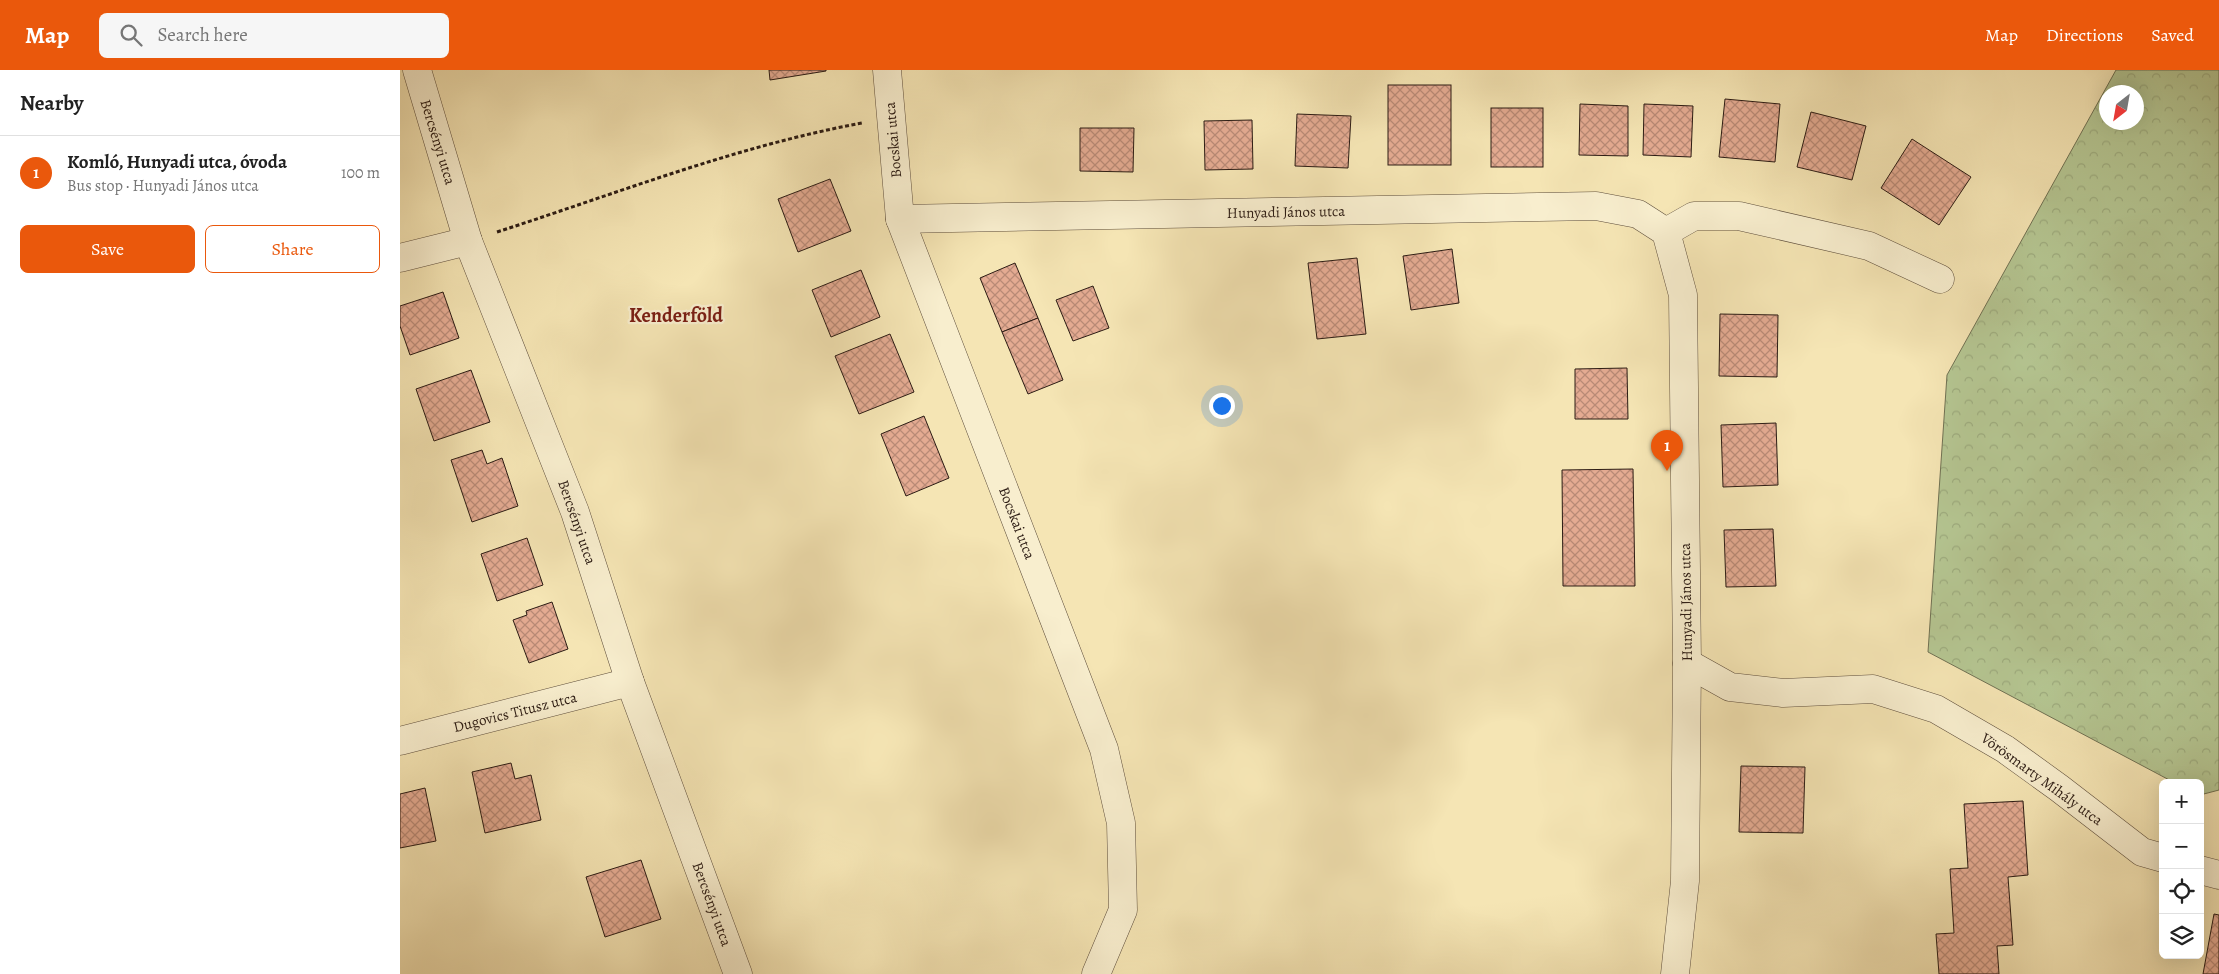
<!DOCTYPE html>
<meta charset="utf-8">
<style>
body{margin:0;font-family:Alegreya,serif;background:#f6f6f6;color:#222}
.controls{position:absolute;right:15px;bottom:15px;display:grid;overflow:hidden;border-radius:8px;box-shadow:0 5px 20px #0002}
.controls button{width:45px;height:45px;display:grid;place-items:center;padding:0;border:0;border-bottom:1px solid #e0e0e0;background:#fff;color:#222;font:25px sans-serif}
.compass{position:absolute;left:1699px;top:15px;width:45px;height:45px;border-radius:50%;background:#fff;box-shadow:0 5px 20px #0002;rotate:211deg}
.you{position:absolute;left:821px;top:335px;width:18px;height:18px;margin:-12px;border:4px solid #fff;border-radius:50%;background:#1a73e8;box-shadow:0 0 0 8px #1a73e833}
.badge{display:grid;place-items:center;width:32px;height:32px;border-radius:50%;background:#ea580c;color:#fff;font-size:16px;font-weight:700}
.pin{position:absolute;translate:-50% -41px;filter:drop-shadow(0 1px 2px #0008)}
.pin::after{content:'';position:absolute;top:26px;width:18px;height:15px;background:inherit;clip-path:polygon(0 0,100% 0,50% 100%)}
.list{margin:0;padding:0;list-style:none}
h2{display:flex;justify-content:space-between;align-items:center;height:65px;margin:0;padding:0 20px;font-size:21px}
h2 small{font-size:16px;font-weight:400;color:#767676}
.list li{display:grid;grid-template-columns:32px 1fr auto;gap:15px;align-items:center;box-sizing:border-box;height:75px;padding:0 20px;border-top:1px solid #e0e0e0}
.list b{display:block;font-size:19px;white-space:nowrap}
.list p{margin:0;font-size:16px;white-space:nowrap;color:#767676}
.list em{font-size:16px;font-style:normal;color:#767676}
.actions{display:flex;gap:10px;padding:15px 20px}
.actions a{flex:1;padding:11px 0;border:1px solid #ea580c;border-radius:8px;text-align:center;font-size:18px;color:#ea580c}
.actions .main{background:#ea580c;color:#fff}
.icon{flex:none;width:28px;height:28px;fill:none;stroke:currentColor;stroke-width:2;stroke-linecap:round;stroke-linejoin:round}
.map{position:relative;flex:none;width:1819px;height:904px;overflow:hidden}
header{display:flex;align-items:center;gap:30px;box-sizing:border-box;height:70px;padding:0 25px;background:#ea580c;color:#fff}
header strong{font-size:24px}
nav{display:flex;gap:28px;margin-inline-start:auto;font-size:18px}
.search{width:350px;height:45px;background:#f6f6f6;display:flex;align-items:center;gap:12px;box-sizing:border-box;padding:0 18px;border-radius:8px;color:#767676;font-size:19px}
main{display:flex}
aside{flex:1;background:#fff}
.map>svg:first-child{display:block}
</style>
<header>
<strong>Map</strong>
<div class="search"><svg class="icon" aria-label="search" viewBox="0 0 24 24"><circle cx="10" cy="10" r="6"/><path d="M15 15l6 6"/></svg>Search here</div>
<nav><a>Map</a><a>Directions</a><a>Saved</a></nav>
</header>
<main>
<aside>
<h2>Nearby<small></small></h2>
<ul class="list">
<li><span class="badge">1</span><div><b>Komló, Hunyadi utca, óvoda</b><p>Bus stop · Hunyadi János utca</p></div><em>100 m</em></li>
</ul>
<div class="actions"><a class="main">Save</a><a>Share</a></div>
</aside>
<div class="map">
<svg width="1819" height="904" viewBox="0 0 1819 904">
<defs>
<pattern id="forest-crowns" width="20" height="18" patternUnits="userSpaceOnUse" patternTransform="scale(1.25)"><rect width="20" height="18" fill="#b5c692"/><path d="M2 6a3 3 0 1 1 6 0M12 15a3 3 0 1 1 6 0" fill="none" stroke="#9caa7d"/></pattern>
<pattern id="building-cross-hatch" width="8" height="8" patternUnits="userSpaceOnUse" patternTransform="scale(1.25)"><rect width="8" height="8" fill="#e4ab92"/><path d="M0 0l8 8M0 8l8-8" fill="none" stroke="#b98a76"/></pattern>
</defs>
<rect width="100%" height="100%" fill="#f5e5b4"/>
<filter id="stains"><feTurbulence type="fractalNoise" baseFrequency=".004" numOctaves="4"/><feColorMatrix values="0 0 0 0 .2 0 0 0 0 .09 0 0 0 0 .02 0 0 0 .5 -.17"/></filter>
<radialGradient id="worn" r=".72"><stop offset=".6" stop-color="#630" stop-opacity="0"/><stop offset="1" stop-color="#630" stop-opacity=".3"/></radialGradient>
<path fill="url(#forest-crowns)" stroke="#707153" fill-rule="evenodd" d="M1716 0H1819V720L1800 725V713H1775L1528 582 1547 305ZM1706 22H1736V52H1706Z"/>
<g fill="url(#building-cross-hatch)" stroke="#2c1c14">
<polygon points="369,0 426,0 426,1 370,10"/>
<rect x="988" y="15" width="63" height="80"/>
<polygon points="1325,29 1380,34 1375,92 1319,87"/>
<polygon points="1180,34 1228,36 1228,86 1179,85"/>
<polygon points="1244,34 1293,36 1291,87 1243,85"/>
<rect x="1091" y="38" width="52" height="59"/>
<polygon points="1411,42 1466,56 1452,110 1397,97"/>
<polygon points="897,44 951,46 948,98 895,96"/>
<polygon points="852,50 853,99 805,100 804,51"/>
<polygon points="680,58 734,58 733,102 680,101"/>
<polygon points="1512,69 1571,107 1539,155 1481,118"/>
<polygon points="430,109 451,161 398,182 378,129"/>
<polygon points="1052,179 1059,233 1011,240 1003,186"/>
<polygon points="957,188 966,264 917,269 908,193"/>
<polygon points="615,193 638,248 602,262 580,208"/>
<polygon points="461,200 480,247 431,267 412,220"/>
<polygon points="693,216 709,258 673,271 656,230"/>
<polygon points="43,222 59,268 10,285 0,256 0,236"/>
<polygon points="1320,244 1378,245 1377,307 1319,306"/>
<polygon points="638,248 663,310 628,324 602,262"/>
<polygon points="490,264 514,322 459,344 435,286"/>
<polygon points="1227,298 1228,349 1175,349 1175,299"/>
<polygon points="71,300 90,352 34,371 16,319"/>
<polygon points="524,346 549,408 506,426 481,364"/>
<polygon points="1376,353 1378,415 1323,417 1321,355"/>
<polygon points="82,380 87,394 102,388 118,436 72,452 51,390"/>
<polygon points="1233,399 1235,516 1163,516 1162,400"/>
<polygon points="1373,459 1376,516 1326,517 1324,460"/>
<polygon points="127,468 143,515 97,531 81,484"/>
<polygon points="152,532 168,579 129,593 113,550 127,545 126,541"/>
<polygon points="111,693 115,709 131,705 141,750 85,763 72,702"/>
<polygon points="1341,696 1405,697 1403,763 1339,762"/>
<polygon points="25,718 36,771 0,778 0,724"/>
<polygon points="1623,731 1628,805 1608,807 1613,875 1597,876 1599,904 1539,904 1536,864 1554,863 1550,799 1568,798 1564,734"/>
<polygon points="241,790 261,849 205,867 186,807"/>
<polygon points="1814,844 1819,845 1819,904 1803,904"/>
</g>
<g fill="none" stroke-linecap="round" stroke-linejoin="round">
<defs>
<g id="minor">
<polyline points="17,0 68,171 175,442 230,612 338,904"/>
<polyline points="487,0 500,149 704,679 721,753 723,840 696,904"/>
<polyline points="500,149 1196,136 1238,144 1266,162 1283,225 1287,593 1285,811 1275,904"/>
<polyline points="1266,162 1294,146 1339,146 1469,176 1540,209"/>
<polyline points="0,188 68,171"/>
<polyline points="1287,593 1330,617 1383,623 1473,619 1536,639 1605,679 1659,718 1742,782 1763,788"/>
<polyline points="0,671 230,612"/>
<polyline points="1800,800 1819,805"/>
</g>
</defs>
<use href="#minor" stroke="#5e4e3c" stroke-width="29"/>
<path stroke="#2c1c14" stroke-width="3" stroke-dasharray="4 2.5" stroke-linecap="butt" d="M97 162C218 123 337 76 462 53"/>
<use href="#minor" stroke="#f8eece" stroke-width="28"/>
</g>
<g text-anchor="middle" stroke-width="4.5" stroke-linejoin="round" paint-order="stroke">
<g font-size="15" fill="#2c1c14" stroke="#f8eece">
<text transform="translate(493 70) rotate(-95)" y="5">Bocskai utca</text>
<text transform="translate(38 72) rotate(73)" y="5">Bercsényi utca</text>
<text transform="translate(886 142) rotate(-1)" y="5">Hunyadi János utca</text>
<text transform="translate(177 452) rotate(71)" y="5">Bercsényi utca</text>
<text transform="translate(617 453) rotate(69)" y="5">Bocskai utca</text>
<text transform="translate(1286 532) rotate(-91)" y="5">Hunyadi János utca</text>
<text transform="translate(115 642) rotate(-14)" y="5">Dugovics Titusz utca</text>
<text transform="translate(1642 709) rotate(36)" y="5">Vörösmarty Mihály utca</text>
<text transform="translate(312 834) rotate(70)" y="5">Bercsényi utca</text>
</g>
<g font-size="20" font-weight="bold" fill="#7a1f14" stroke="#f8eece">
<text x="276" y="252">Kenderföld</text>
</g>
</g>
<rect width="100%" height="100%" filter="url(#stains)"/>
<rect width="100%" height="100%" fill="url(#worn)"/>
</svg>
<div class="controls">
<button>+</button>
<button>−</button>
<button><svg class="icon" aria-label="locate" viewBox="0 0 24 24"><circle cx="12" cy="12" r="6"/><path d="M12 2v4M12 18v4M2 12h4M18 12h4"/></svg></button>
<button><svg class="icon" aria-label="layers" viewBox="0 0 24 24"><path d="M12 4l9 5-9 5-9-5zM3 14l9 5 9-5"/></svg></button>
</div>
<svg class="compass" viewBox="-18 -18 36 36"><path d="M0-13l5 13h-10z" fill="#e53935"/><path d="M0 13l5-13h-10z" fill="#767676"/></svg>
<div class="you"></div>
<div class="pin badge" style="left:1267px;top:401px">1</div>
</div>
</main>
